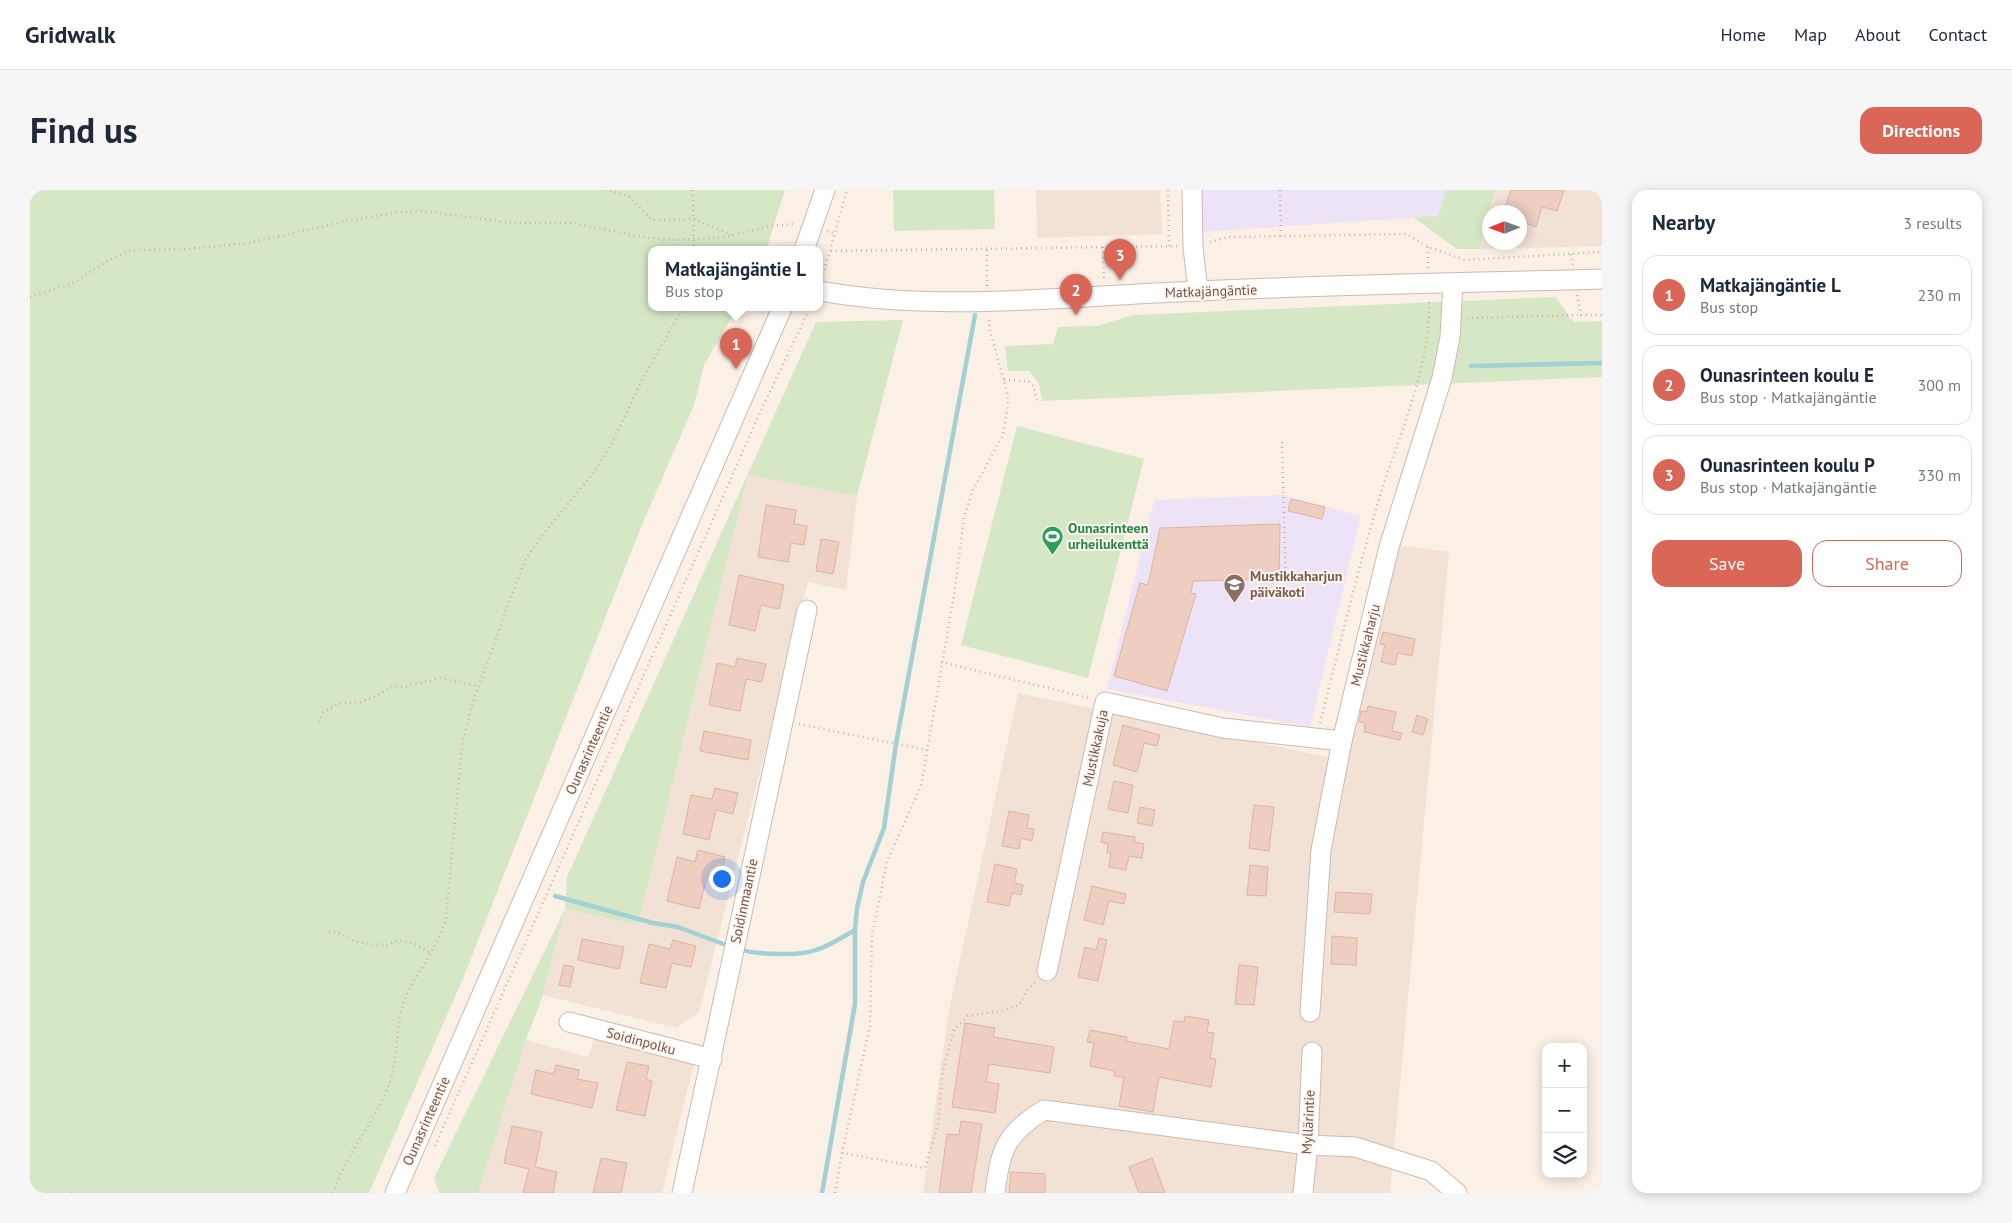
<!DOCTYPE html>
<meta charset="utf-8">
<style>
body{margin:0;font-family:"PT Sans",sans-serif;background:#f6f6f7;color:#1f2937}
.controls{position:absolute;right:15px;bottom:15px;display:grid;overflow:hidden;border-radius:10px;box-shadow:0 2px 12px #0003}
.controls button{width:45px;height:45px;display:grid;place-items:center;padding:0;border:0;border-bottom:1px solid #e0e1e3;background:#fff;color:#1f2937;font:25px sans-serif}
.compass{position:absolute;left:1452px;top:15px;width:45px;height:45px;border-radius:50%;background:#fff;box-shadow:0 2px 12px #0003;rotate:269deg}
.you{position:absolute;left:691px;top:688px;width:18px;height:18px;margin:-12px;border:4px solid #fff;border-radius:50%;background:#1a73e8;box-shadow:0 0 0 8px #1a73e833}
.badge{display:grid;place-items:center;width:32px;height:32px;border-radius:50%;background:#d96656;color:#fff;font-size:16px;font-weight:700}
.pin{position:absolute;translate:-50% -41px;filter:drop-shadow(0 1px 2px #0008)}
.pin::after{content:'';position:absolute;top:26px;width:18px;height:15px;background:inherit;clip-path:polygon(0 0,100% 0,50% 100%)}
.popup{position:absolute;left:618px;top:56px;width:175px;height:65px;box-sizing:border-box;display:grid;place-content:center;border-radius:10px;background:#fff;filter:drop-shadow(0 1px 4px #0005);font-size:16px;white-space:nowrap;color:#747a83}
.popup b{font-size:19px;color:#1f2937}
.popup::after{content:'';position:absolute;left:50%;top:100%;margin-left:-10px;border:10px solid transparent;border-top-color:#fff}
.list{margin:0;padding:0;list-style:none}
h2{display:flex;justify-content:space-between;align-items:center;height:65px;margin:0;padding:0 20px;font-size:21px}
h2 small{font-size:16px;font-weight:400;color:#747a83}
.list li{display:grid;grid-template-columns:32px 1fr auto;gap:15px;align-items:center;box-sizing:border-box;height:80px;margin:0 10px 10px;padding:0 10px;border:1px solid #e0e1e3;border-radius:15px}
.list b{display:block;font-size:19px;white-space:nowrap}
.list p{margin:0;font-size:16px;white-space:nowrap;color:#747a83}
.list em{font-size:16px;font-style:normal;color:#747a83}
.actions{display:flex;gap:10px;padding:15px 20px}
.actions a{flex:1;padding:11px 0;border:1px solid #d96656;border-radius:15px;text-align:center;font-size:18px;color:#d96656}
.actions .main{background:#d96656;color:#fff}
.icon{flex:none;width:28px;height:28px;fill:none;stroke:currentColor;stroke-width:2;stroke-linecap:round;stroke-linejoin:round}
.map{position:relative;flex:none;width:1572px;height:1003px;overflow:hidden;border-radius:15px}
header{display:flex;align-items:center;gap:30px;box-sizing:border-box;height:70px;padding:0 25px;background:#fff;border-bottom:1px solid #e0e1e3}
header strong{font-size:24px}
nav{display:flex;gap:28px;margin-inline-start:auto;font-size:18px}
.intro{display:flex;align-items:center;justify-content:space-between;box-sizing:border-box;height:120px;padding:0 30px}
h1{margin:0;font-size:35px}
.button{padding:12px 22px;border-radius:15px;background:#d96656;color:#fff;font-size:18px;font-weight:700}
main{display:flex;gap:30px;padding:0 30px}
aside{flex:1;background:#fff;border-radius:15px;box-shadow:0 2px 12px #0003}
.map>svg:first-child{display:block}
</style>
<header>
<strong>Gridwalk</strong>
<nav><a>Home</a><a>Map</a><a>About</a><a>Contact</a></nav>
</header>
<div class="intro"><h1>Find us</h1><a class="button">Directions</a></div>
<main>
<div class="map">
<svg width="1572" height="1003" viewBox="0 0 1572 1003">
<rect width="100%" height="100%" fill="#faf0e6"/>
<g fill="#f1e2d5">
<polygon points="1006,0 1130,0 1132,44 1007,48"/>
<polygon points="1465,0 1572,0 1572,56 1450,59 1460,23 1460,52 1490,52 1490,22 1460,22"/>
<polygon points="718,285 827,306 816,400 778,392 669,822 646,838 513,805 535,719 608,735"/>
<polygon points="1366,355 1419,362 1360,1003 893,1003 918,825 988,503 1317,571"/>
<polygon points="565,846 664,873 632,1003 448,1003 496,850 558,867"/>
</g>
<g fill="#ede3f7">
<polygon points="1153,0 1416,0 1408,26 1156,43"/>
<polygon points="1253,305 1331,326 1280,537 1077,499 1124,310"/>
</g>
<g fill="#d6e7c6">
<polygon points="0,0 755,0 736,60 622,60 622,118 707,118 674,175 664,215 609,342 434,786 339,1003 0,1003"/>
<polygon points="863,0 964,0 965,39 864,41"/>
<polygon points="1416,0 1465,0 1450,59 1427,59 1383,27 1408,26"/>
<polygon points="1525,107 1544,132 1572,131 1572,187 1012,211 1009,193 999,181 978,181 975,156 1023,154 1028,137 1067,136 1103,125"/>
<polygon points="873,130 827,306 718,285 608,735 535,719 513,805 496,850 448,1003 409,1003 404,988 535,719 537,687 786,132"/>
<polygon points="987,236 1114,269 1058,488 931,455"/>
</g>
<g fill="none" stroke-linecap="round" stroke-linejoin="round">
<g stroke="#a3d0d3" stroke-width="4.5">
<polyline points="1441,176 1572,173"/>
<polyline points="525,706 623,733 648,737 701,757"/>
<path d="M709 759C725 765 770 766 786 760 800 756 812 747 825 740"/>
<polyline points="792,1003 825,814 825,740 827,718 833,692 854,638 866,554 945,125"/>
</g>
</g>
<g fill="#edcec0" stroke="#deb3a2">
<polygon points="1481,0 1534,0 1527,21 1512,17 1506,37 1490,31 1490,22 1473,22"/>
<polygon points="1261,309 1295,317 1292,329 1258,321"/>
<polygon points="736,315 766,320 764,334 777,336 774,355 761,353 758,372 728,367"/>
<polygon points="1250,334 1249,389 1163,391 1161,403 1166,404 1137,501 1084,486 1110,393 1118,395 1130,338"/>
<polygon points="791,349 809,352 803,384 786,381"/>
<polygon points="709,385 754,395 749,419 731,415 725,441 699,435"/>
<polygon points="1353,442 1385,449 1382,466 1368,463 1365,475 1351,472 1355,455 1350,454"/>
<polygon points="707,468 736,474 732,492 716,489 710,521 679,515 687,473 705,477"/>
<polygon points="1338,516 1366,522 1362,541 1372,543 1370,550 1334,542 1335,533 1329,532 1331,521 1337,522"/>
<polygon points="1387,525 1398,529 1393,545 1382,542"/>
<polygon points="1093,535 1130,545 1127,556 1114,553 1107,582 1083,575"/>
<polygon points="674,541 721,550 718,570 670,561"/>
<polygon points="1084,591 1103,595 1098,623 1078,619"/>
<polygon points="685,598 708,603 703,624 686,620 679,650 653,644 661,605 682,609"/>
<polygon points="1224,615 1244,617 1239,661 1219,658"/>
<polygon points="1110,617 1125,620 1122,636 1107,633"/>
<polygon points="979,621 999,625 997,638 1004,639 1002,651 991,648 989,659 972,656"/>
<polygon points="1073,642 1105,647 1104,652 1114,654 1112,668 1099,666 1096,680 1079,677 1081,663 1077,663 1078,654 1071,652"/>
<polygon points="668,660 695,667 690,689 677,686 669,719 637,711 647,667 665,672"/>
<polygon points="965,674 987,679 984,693 993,695 991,705 982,703 979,716 957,712"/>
<polygon points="1220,675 1238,677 1236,706 1217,705"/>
<polygon points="1062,696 1096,704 1094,714 1079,711 1073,735 1054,730"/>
<polygon points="1306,702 1342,704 1340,724 1304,722"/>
<polygon points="1302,746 1327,748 1326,775 1301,774"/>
<polygon points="1069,748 1077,750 1068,791 1048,787 1055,757 1066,760"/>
<polygon points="552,749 594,757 589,779 548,770"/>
<polygon points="643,750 666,756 661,777 642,773 636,798 610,793 619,754 640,759"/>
<polygon points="534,775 544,777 540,797 529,795"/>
<polygon points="1209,775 1228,777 1224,815 1205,814"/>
<polygon points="1155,826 1179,830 1177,842 1184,843 1180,868 1186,869 1181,897 1129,887 1123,922 1089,916 1094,887 1084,886 1085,881 1060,876 1064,853 1057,852 1060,840 1097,847 1096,851 1139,859 1144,831 1154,832"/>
<polygon points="935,833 965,838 963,847 1024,857 1020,883 959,874 956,892 969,894 965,923 922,917"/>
<polygon points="597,872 619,876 616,889 622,891 615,926 586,920"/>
<polygon points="526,875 549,880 547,889 568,893 562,918 501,904 506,880 524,884"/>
<polygon points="931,931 952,934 941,1003 909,1003 917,944 929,945"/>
<polygon points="482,936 512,942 505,977 527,982 523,1003 493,1003 499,979 474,973"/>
<polygon points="571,968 597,973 591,1003 563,1003"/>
<polygon points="1122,968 1135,1003 1109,1003 1099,977"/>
<polygon points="981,982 1015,984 1015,1003 979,1003"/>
</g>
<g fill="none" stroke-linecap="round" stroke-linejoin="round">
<defs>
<g id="minor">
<polyline points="1162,0 1163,57 1168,101"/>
<polyline points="774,60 795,0"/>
<path d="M790 101C904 122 1031 107 1147 102 1289 95 1430 93 1572 89"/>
<polyline points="1017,781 1075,512 1193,538 1312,551"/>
<polyline points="1280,822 1291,660 1312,551 1359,357 1412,188 1420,147 1423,94"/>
<polyline points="539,832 682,869"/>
<polyline points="365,1003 752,118"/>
<polyline points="652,1003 777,420"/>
<path d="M965 1003C970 960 976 943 1014 920L1278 955 1325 957 1401 981 1427 1003"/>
<polyline points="1273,1003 1278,955 1282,862"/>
</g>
</defs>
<use href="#minor" stroke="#cdbab0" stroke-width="21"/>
<g stroke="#d2b1a3" stroke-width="2.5" stroke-dasharray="1 4" stroke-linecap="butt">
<polyline points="575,0 599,6 622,30 664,29 702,45"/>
<polyline points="663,0 664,60"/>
<polyline points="1138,0 1139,56"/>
<polyline points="1250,0 1251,47"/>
<polyline points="797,41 805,44"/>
<polyline points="1180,52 1200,47 1377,44 1398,57 1435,70 1572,62"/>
<polyline points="1073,57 1074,89"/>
<polyline points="1398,57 1398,78"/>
<polyline points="957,60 957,96"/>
<polyline points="801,61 1147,56"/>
<polyline points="1541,64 1543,75"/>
<polyline points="793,85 817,0"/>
<polyline points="1547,105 1551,125 1572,125"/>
<polyline points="0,107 41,94 76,72 94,63 107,60 156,59 218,53 321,30 371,22 394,21 483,33 542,33 619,48 643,50 696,47 740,36 765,34"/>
<polyline points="1437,128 1551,125"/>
<polyline points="974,190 998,191 1004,197 1007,212"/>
<polyline points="1252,252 1256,395"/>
<polyline points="911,472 1059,508"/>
<polyline points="289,532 292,523 310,513 330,512 346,506 362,496 373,497 410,488 448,496"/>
<path d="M1290 533C1309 458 1327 383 1349 309 1369 244 1401 177 1399 108"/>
<polyline points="769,534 897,560"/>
<polyline points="299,742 309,743 324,751 338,754 357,755 369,750 383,753 402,764"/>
<polyline points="405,956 733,216 780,118"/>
<polyline points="812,963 895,978 908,934 913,879 924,840 938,826 970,821 989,815 998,799 1006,791"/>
<polyline points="40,1003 44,1003"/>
<path d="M303 1003C316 962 349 928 361 888 369 861 365 828 378 802 391 776 408 758 416 728L432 555 441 518 482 404 496 369 510 348 561 286 580 257 613 188 653 118"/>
<polyline points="805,1003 812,963 840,836 842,746 857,671 891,596 925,399 934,327 943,300 973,245 978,215 977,202 960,141 959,126"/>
</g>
<use href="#minor" stroke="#fff" stroke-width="19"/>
</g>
<defs>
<symbol id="stadium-pin" viewBox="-11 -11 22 30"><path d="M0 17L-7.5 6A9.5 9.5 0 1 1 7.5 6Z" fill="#2e9e5b" stroke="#fdf5ec"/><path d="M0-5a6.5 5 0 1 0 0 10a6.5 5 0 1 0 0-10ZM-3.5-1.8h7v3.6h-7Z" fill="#fff"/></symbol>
<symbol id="school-pin" viewBox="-11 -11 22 30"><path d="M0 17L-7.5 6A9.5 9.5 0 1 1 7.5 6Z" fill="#8d6e63" stroke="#fdf5ec"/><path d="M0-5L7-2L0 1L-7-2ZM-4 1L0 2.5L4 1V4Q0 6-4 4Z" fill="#fff"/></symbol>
</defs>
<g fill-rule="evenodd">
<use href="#stadium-pin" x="1010" y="334" width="25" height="34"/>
<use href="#school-pin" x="1192" y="382" width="25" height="34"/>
</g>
<g text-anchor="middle" stroke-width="4" stroke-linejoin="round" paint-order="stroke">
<g font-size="14" fill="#71564d" stroke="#fdf5ec">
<text transform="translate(1181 101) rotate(-2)" y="5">Matkajängäntie</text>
<text transform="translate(1335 455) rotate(-76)" y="5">Mustikkaharju</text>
<text transform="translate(1065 558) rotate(-78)" y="5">Mustikkakuja</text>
<text transform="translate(559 560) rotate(-66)" y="5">Ounasrinteentie</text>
<text transform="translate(714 711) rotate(-78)" y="5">Soidinmaantie</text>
<text transform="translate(611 851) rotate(15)" y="5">Soidinpolku</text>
<text transform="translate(396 931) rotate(-66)" y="5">Ounasrinteentie</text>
<text transform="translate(1278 932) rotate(-87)" y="5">Myllärintie</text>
</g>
<g font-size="14" font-weight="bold" fill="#27864d" stroke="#fdf5ec" text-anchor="start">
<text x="1038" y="343">Ounasrinteen<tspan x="1038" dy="16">urheilukenttä</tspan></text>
</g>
<g font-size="14" font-weight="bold" fill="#785e54" stroke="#fdf5ec" text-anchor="start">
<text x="1220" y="391">Mustikkaharjun<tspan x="1220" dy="16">päiväkoti</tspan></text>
</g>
</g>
</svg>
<div class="controls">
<button>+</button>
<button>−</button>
<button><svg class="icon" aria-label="layers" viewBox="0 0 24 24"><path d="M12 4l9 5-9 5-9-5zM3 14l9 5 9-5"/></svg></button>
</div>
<svg class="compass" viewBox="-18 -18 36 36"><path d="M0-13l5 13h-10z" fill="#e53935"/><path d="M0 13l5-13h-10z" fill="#747a83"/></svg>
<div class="you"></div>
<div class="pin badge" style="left:706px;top:179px">1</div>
<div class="popup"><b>Matkajängäntie L</b>Bus stop</div>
<div class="pin badge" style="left:1046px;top:125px">2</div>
<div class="pin badge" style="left:1090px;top:90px">3</div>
</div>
<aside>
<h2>Nearby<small>3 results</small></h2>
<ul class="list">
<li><span class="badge">1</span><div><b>Matkajängäntie L</b><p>Bus stop</p></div><em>230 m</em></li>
<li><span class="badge">2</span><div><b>Ounasrinteen koulu E</b><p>Bus stop · Matkajängäntie</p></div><em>300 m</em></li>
<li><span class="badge">3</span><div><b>Ounasrinteen koulu P</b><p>Bus stop · Matkajängäntie</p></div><em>330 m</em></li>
</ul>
<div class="actions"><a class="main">Save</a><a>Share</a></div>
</aside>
</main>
